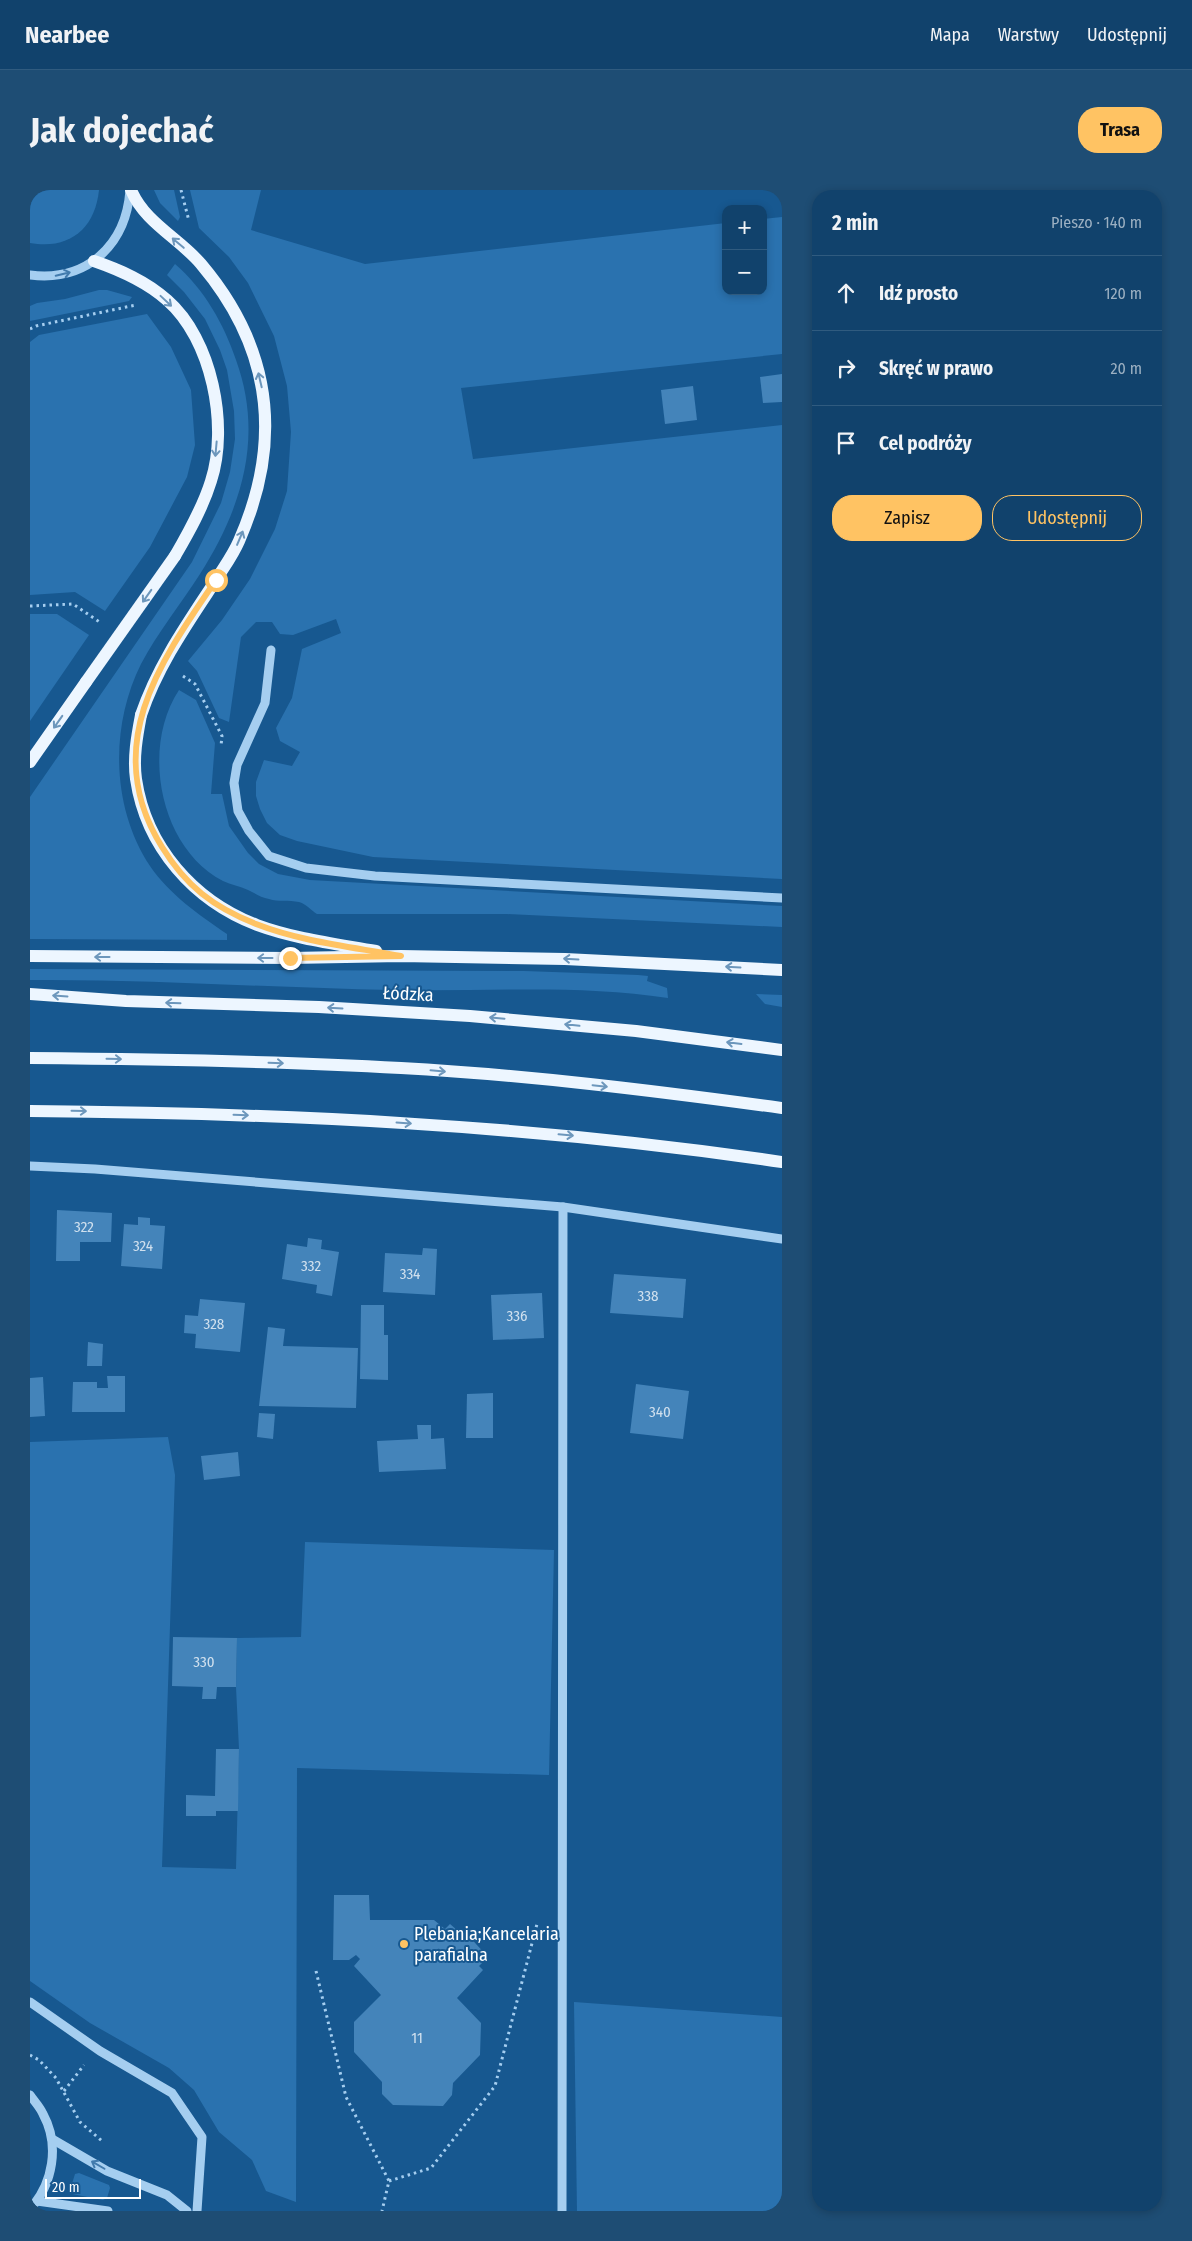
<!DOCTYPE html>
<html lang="pl">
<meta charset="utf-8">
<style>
body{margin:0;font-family:"Fira Sans Condensed",sans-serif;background:#1e4d74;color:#f1f3f6}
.controls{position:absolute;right:15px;top:15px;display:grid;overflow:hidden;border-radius:10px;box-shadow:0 2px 8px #0003}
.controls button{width:45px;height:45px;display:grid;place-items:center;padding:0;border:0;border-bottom:1px solid #305b7f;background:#11426c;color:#f1f3f6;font:25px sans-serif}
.scale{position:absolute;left:15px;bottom:12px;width:96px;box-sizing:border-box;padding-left:5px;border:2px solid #fff;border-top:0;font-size:14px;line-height:18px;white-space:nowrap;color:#fff;-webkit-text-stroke:4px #175890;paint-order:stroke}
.stop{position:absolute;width:15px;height:15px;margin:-11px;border:4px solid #ffc363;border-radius:50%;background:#fff}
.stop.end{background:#ffc363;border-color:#fff;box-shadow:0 1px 5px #0008}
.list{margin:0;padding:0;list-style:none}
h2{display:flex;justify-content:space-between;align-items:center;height:65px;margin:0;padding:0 20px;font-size:21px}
h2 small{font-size:16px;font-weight:400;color:#9cb0c2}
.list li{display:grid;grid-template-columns:32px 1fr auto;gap:15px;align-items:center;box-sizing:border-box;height:75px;padding:0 20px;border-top:1px solid #305b7f}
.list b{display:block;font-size:19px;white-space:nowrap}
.list em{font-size:16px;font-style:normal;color:#9cb0c2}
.actions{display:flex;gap:10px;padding:15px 20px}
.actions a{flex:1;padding:11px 0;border:1px solid #ffc363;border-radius:20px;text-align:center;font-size:18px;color:#ffc363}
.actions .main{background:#ffc363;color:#111}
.icon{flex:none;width:28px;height:28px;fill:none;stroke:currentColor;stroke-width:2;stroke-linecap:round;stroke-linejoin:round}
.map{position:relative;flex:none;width:752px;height:2021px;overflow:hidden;border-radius:20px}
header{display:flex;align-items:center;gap:30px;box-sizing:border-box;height:70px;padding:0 25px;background:#11426c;border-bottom:1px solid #305b7f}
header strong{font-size:24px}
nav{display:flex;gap:28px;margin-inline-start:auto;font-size:18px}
.intro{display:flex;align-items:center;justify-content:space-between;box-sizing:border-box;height:120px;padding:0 30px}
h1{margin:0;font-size:35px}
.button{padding:12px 22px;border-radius:20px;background:#ffc363;color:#111;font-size:18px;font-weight:700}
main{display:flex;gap:30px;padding:0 30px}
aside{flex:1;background:#11426c;border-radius:20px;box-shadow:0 2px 8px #0003}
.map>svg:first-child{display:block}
</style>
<header>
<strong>Nearbee</strong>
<nav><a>Mapa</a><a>Warstwy</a><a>Udostępnij</a></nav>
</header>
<div class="intro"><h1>Jak dojechać</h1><a class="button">Trasa</a></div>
<main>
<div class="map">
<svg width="752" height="2021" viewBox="0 0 752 2021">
<rect width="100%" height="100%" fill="#175890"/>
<g fill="#2a72af">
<path d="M0 0H69C65 39 39 60 0 53Z"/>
<polygon points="124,0 144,0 150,27 148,31 130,13"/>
<polygon points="160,0 231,0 221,40 335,74 696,33 696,101 733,101 733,29 752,27 752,164 431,198 443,269 752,235 752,689 343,667 267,651 250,645 237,633 230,619 226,606 226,592 234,570 262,576 270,562 250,551 246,538 262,508 272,459 311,443 306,429 263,445 250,444 242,432 226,432 211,447 199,532 189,528 167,481 158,471 192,430 220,389 245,339 257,301 261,242 257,196 244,146 218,93 199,67 169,38"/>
<path d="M145 74C174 99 194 134 206 170 234 247 212 318 170 384 150 415 128 442 111 474 80 536 81 617 120 676 139 704 169 725 197 744V750L0 749V607L162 372 191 313 200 282 205 249 204 221 197 180 190 160 175 129 154 102 137 85Z"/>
<polygon points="69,100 77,100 102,107 99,111 0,131 0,116 7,113 35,109"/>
<polygon points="117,124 141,157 161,200 165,255 157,287 120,357 75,421 45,402 0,405 0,152 9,145"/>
<polygon points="0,424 27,424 59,445 0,531"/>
<path d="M149 500 166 510 185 553 181 604H192L199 636 218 663 229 674 248 684 280 690 752 716V737L477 724H287C282 721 275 713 269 712 259 710 248 712 239 709 231 708 225 703 218 700 210 696 201 695 193 691 129 658 111 557 149 500Z"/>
<path d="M0 779 494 781 608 785 618 786 617 791 637 798 638 808C547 794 455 802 363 800 242 798 121 789 0 790Z"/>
<polygon points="726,804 752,805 752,817 735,814"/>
<polygon points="138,1247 145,1285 132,1677 206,1679 209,1559 206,1497 207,1448 271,1447 275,1352 524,1360 519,1585 267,1578 266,2012 236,2001 222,1970 189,1942 164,1900 139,1878 60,1833 0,1791 0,1252"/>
<polygon points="544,1812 752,1827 752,2021 547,2021"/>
<polygon points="49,1983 79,1995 80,1998 77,2008 73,2010 42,2004 40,2000 45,1984"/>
</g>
<g fill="#4484ba">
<polygon points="752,184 752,212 733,213 730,187"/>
<polygon points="663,196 667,230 635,234 631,200"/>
<polygon points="27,1020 82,1023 81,1052 50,1052 50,1071 26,1071"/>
<polygon points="108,1027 120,1028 120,1035 135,1036 132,1079 91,1076 94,1034 108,1035"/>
<polygon points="278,1048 292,1050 291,1059 309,1062 302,1106 286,1103 287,1095 252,1089 257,1054 277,1057"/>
<polygon points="393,1058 407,1059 405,1105 353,1102 355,1063 392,1065"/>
<polygon points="584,1084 656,1089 653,1128 580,1123"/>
<polygon points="512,1103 514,1148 463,1150 461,1105"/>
<polygon points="170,1109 215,1113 210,1162 165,1158 166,1144 154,1143 155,1125 168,1126"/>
<polygon points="331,1115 354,1115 354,1145 358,1145 358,1190 330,1189"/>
<polygon points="238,1137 255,1139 253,1156 328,1158 326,1218 229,1216"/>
<polygon points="58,1152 73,1154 72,1176 57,1176"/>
<polygon points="77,1186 95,1186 95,1222 42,1222 43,1192 67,1192 67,1198 78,1198"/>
<polygon points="13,1187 15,1226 0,1227 0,1188"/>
<polygon points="606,1194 659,1201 653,1249 600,1243"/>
<polygon points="463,1203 463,1248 436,1248 437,1204"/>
<polygon points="229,1223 245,1224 243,1249 227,1247"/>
<polygon points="387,1235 401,1235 401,1249 414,1248 416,1279 349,1282 347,1251 388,1249"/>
<polygon points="208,1262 210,1286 174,1290 171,1266"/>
<polygon points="143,1447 207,1448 206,1497 187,1497 186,1509 172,1509 173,1497 142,1496"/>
<polygon points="186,1559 209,1559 208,1621 186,1621 186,1626 156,1626 156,1605 185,1606"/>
<polygon points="304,1705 339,1705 340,1730 404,1730 415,1739 420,1734 428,1741 435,1742 458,1767 449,1776 453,1780 427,1808 451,1833 450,1865 423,1893 422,1905 413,1916 363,1915 352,1904 352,1892 324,1862 324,1832 351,1805 324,1776 330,1769 326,1765 319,1770 303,1770"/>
</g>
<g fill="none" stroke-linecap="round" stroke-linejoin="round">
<g stroke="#a5cef0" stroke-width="3" stroke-dasharray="2.5 4" stroke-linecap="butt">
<polyline points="151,0 159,31"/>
<polyline points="0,139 6,136 106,115"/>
<polyline points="0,416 43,414 71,433"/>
<polyline points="153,486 165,494 192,546 191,556"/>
<polyline points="286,1781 316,1907 359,1991 352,2021"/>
<polyline points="0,1865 9,1870 26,1888 50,1932 72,1951"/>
<polyline points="34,1901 54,1875"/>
<polyline points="359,1991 401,1978 465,1896 507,1734"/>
</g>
<g stroke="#a5cef0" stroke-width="9">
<path d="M0 85C56 92 96 56 100 0"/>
<polyline points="241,460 235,513 207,575 204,593 208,621 219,641 239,666 276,678 345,686 752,708"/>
<polyline points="0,976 65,979 533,1017 752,1049"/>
<polyline points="0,1812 70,1861 142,1903 172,1947 167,2021"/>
<path d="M0 1905C4 1911 10 1917 13 1924 30 1955 23 1994 0 2019"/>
<polyline points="22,1949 77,1981 137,2005 157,2021"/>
<polyline points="7,2011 78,2021"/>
<polyline points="532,2021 533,1017"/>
</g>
<g stroke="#edf6ff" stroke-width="12">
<path d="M101 0C115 33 149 48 171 74 242 158 253 251 209 351 203 365 194 377 186 390"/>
<path d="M64 71C90 80 116 91 137 110 182 149 199 236 181 291 173 317 159 342 145 366"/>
<path d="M111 525C107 546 103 568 106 589 116 657 164 711 227 735 265 749 307 754 346 761"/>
<polyline points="0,572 56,492"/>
<polyline points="0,766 260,768 371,766 535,769 752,780"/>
<polyline points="0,804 96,811 289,817 440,826 606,841 752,860"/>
<path d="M0 868C124 869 248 871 371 878 499 885 626 901 752 918"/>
<path d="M0 921C252 923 503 935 752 972"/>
</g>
<g stroke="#edf6ff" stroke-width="12">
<polyline points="56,492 145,366"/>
<path d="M111 525C128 475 157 434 186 390"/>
</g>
</g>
<defs><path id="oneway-shaft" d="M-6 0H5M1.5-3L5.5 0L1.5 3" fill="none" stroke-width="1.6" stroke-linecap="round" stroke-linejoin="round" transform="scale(1.25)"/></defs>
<g stroke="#6d97bc">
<use href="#oneway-shaft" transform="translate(148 53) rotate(-140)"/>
<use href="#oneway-shaft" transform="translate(136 111) rotate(43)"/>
<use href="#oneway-shaft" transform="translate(230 190) rotate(-103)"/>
<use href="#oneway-shaft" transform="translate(186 259) rotate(95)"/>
<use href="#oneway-shaft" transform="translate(210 348) rotate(-67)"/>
<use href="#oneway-shaft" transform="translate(117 406) rotate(125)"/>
<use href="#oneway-shaft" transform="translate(28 532) rotate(125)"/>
<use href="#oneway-shaft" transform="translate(72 767) rotate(-180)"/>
<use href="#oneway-shaft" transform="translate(235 768) rotate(-180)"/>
<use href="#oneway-shaft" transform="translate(541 769) rotate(-177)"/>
<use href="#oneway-shaft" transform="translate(703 777) rotate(-177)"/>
<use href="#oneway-shaft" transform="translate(30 806) rotate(-176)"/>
<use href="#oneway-shaft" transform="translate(143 813) rotate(-178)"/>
<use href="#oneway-shaft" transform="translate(305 818) rotate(-177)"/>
<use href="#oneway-shaft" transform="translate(467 828) rotate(-175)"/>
<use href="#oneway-shaft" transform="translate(542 835) rotate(-174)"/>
<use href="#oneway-shaft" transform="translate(704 853) rotate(-173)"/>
<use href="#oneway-shaft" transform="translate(84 869) rotate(1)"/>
<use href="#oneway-shaft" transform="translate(246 873) rotate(2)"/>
<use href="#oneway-shaft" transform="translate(408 881) rotate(5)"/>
<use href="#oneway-shaft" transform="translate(570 896) rotate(6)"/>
<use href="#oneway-shaft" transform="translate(49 921) rotate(1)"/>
<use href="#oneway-shaft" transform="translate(211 925) rotate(2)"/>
<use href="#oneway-shaft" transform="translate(374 933) rotate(4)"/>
<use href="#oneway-shaft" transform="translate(536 945) rotate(5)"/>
</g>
<g stroke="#427bad">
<use href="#oneway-shaft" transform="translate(33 84) rotate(-13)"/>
<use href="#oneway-shaft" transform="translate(68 1975) rotate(-150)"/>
</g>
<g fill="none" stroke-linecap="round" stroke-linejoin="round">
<path stroke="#ffc363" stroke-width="6" d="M186 390C129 473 70 557 132 657 156 696 183 717 226 734 272 752 323 757 371 766L260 768"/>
</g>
<circle fill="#ffc363" stroke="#175890" stroke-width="2" cx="374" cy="1754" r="5"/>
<g text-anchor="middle" stroke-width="4" stroke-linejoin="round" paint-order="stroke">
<g font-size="15" fill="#d0e0ee">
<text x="54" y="1042">322</text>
<text x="113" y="1061">324</text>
<text x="281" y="1081">332</text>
<text x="380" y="1089">334</text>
<text x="618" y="1111">338</text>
<text x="487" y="1131">336</text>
<text x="184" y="1139">328</text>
<text x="630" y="1227">340</text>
<text x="174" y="1477">330</text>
<text x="387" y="1853">11</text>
</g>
<g font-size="18" fill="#fff" stroke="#175890">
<text transform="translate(378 804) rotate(3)" y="6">Łódzka</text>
</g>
<g font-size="18" fill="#fff" stroke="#175890" text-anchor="start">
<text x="384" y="1750">Plebania;Kancelaria<tspan x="384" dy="21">parafialna</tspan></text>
</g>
</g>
</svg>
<div class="controls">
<button>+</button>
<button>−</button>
</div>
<div class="scale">20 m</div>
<div class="stop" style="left:186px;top:390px"></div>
<div class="stop end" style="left:260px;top:768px"></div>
</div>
<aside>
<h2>2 min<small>Pieszo · 140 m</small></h2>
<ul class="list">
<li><svg class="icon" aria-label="ahead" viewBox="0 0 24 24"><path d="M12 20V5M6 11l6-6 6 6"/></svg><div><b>Idź prosto</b></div><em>120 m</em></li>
<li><svg class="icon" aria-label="right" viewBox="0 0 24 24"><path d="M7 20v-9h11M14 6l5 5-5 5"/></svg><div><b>Skręć w prawo</b></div><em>20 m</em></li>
<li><svg class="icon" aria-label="arrive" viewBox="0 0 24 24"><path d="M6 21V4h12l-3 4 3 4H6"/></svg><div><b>Cel podróży</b></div></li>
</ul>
<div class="actions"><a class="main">Zapisz</a><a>Udostępnij</a></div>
</aside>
</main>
